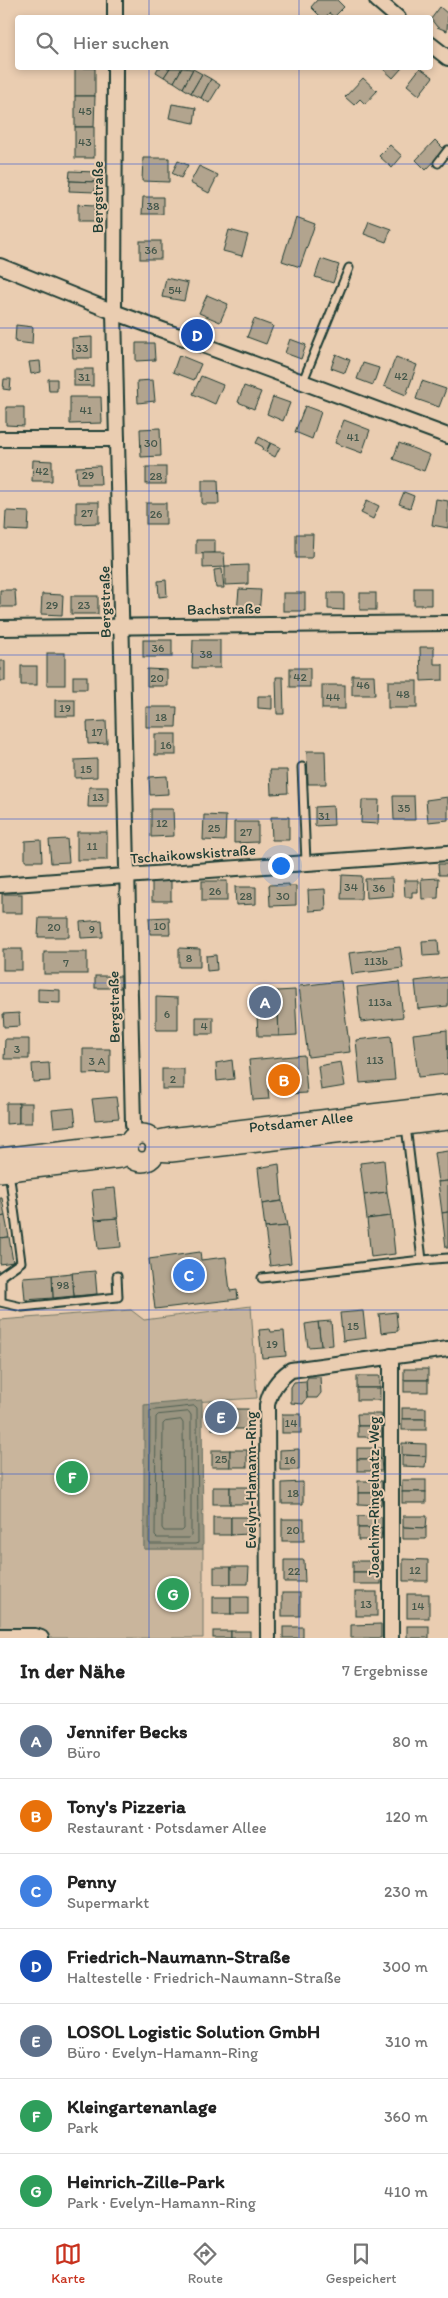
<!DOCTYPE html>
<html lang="de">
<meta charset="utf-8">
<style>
body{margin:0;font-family:Itim,sans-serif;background:#f2f2f2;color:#222}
.you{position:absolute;left:280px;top:865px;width:18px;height:18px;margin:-12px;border:4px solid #fff;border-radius:50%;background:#1a73e8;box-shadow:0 0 0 8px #1a73e833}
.badge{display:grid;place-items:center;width:32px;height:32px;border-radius:50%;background:#c8321e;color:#fff;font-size:16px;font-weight:700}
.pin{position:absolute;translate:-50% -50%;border:2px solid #fff;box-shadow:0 1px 5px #0006}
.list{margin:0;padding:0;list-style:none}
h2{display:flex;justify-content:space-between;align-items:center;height:65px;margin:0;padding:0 20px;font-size:21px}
h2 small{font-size:16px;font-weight:400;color:#767676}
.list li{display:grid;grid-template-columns:32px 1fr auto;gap:15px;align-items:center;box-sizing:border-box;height:75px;padding:0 20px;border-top:1px solid #e0e0e0}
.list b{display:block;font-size:19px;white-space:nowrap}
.list p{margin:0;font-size:16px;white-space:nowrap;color:#767676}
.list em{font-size:16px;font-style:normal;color:#767676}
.icon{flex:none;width:28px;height:28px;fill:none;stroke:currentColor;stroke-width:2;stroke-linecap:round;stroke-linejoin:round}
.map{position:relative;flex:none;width:448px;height:1638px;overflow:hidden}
.search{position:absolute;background:#fff;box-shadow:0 2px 8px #0003;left:15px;right:15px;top:15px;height:55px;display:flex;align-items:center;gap:12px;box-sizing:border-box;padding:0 18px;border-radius:5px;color:#767676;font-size:19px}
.sheet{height:590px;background:#fff}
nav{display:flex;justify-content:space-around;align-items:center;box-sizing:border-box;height:70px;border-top:1px solid #e0e0e0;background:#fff;font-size:14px;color:#767676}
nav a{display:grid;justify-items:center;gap:2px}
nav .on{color:#c8321e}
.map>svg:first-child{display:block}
</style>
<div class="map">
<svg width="448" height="1638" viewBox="0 0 448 1638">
<rect width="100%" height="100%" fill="#eacdb1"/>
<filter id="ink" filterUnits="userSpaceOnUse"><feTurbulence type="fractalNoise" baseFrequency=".02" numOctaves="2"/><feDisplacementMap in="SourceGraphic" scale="10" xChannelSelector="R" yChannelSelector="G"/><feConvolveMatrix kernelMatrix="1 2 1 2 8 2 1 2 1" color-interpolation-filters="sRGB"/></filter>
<g filter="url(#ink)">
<polygon fill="#c9b59c" stroke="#747968" points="251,1306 257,1398 145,1405 144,1549 203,1549 203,1638 41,1638 0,1636 0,1320 131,1310 144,1320"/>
<polygon fill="#999480" stroke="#687162" points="202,1400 203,1549 144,1549 144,1405"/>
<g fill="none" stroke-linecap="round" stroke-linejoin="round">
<g stroke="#506052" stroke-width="1">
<polygon points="195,1406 197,1408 198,1543 195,1544 150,1544 149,1542 150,1411"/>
<polygon points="189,1412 191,1415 191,1536 189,1538 157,1538 155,1536 156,1417 158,1415"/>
<polygon points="181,1420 183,1423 184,1529 182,1531 164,1531 162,1528 163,1424 165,1422"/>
</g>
</g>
<g fill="#b2a48e" stroke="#1f3d34">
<polygon points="317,0 337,0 344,7 334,17 329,13 325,18 322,18 311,7"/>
<polygon points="440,7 448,14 447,31 437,27 431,19"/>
<rect x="75" y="68" width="20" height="28"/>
<polygon points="158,68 170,68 164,77 156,72"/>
<polygon points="170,68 182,68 174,82 164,77"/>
<polygon points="182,68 193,69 183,88 174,82"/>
<polygon points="382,68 402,68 393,78"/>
<polygon points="420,68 433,77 419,95 407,85"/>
<polygon points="193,69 202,74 191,93 183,88"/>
<polygon points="202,74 211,79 201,98 191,93"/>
<polygon points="363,78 377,91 365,104 360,99 354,105 345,97"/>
<polygon points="211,79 220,85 209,103 201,98"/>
<polygon points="75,96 95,96 94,127 75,127"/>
<polygon points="172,104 196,108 194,123 169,118"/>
<rect x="75" y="127" width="19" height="31"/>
<polygon points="435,140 445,150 426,170 416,160"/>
<polygon points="390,145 402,156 392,168 379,156"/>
<polygon points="143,158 169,158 169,182 142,181"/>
<polygon points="178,161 188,165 181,178 172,173"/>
<polygon points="199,166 218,175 209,193 190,183"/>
<polygon points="70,171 96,172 95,182 69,181"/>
<polygon points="70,181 96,182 95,192 69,191"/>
<polygon points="143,197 163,197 163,214 142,214"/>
<polygon points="78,204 95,205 95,222 78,222"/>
<polygon points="296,217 315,224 300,267 282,261"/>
<polygon points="369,221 391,229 386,242 364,234"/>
<polygon points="229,230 248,235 242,256 223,251"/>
<rect x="140" y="241" width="21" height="18"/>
<polygon points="321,259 339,265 333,283 315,277"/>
<polygon points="166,278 188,283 184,301 162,297"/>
<polygon points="207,295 228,304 220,322 199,313"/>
<polygon points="254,319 273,326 266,344 247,337"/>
<polygon points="16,325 33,327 32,344 15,342"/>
<polygon points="92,337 92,358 73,358 72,338"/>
<polygon points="290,339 306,345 301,359 285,353"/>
<polygon points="136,343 154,343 155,360 136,361"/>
<polygon points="336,354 350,360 345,373 331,368"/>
<polygon points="179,355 201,364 194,380 173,372"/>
<polygon points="396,357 417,365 406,395 384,386"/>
<polygon points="40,361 41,372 31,374 29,362"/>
<polygon points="363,363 379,368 373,385 357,379"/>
<rect x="74" y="369" width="19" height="17"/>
<polygon points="201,376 223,385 215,404 193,394"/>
<polygon points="4,379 11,379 10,390 3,389"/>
<polygon points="48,379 57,379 57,391 49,391"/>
<polygon points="153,380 155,401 138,403 137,381"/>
<polygon points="422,381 446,389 439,407 416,399"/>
<polygon points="244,386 261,392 254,409 238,402"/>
<polygon points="70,397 101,397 102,423 70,424"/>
<polygon points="273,397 290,403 283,421 267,414"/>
<polygon points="305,406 321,412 312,439 295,432"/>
<polygon points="6,407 24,407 24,426 6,425"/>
<polygon points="344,420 370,430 362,453 335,443"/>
<polygon points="160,428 161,456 141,457 140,429"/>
<polygon points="259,437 270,443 266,452 262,450 263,447 256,443"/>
<polygon points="271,443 280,447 275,457 266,452"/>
<polygon points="399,443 430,455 424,471 393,459"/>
<polygon points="33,460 52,461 52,481 32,481"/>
<polygon points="100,466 101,484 77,484 76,467"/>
<rect x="146" y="467" width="20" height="17"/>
<polygon points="202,480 218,480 219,504 202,504"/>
<polygon points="404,492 414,496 410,508 399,504"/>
<polygon points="436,499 448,501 448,528 432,525"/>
<polygon points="367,500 379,506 373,519 361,513"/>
<polygon points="76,502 99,502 99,523 76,524"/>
<rect x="146" y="503" width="20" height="21"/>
<polygon points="6,511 29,512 28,531 5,530"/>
<polygon points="296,534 313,534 312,558 296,558"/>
<polygon points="196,540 215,540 215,553 196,554"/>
<polygon points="203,553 224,553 225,567 203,568"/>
<polygon points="248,565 248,584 225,585 225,566"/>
<polygon points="222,569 224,588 216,588 214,570"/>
<polygon points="166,580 167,596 159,597 158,581"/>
<rect x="414" y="588" width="17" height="17"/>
<polygon points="239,589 261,590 259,614 237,612"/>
<polygon points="0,590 15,590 16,607 0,607"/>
<rect x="283" y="593" width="22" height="18"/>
<polygon points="328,593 344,593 344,610 328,609"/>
<rect x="360" y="593" width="16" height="17"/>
<polygon points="42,594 63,595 62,615 41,614"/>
<rect x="71" y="596" width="27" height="18"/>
<rect x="143" y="640" width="29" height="17"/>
<polygon points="193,640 220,640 220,668 192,668"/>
<polygon points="420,647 434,647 434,664 443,664 443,680 421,681"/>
<rect x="47" y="653" width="18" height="32"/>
<rect x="0" y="661" width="5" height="20"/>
<rect x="21" y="666" width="16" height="19"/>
<rect x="290" y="668" width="20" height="19"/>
<polygon points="147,669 167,670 167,686 147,686"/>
<polygon points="352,675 374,675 375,695 352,695"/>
<rect x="73" y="676" width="14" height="13"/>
<polygon points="276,677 283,677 284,714 277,714"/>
<rect x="388" y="681" width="29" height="27"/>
<rect x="322" y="685" width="23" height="24"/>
<polygon points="258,696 272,696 272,709 258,708"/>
<rect x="55" y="700" width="20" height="16"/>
<polygon points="146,707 177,707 176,727 146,727"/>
<polygon points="106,721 107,743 88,744 87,722"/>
<rect x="155" y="734" width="21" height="21"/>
<polygon points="307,751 325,751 326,784 308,784"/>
<polygon points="97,759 97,777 75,778 75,760"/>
<polygon points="270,770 287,770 288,793 271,794"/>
<polygon points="167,776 168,794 150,795 149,777"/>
<polygon points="89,787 108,787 108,807 88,807"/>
<polygon points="393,796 414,796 415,820 394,820"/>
<polygon points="448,797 448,820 428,822 426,800"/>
<polygon points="362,800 379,800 378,824 361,823"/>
<polygon points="333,806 334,825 315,826 315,807"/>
<polygon points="151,809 173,809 174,836 151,837"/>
<polygon points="204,815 226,816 225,841 203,840"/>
<polygon points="271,817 289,817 289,840 272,840"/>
<polygon points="234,822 258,822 258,842 234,843"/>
<rect x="77" y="832" width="30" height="28"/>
<polygon points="67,839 69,862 51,863 49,840"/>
<polygon points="41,840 42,861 25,861 25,841"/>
<polygon points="438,864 448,864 448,875 439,875"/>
<polygon points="342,875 362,876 361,899 341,899"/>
<polygon points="392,878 393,896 366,898 365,879"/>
<polygon points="439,878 438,898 422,899 421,879"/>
<rect x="152" y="879" width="19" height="22"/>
<polygon points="404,880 418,880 418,892 412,892 412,897 405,897"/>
<rect x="202" y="881" width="25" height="20"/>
<polygon points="289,884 289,886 296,886 296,905 270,906 269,885"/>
<polygon points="235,887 256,887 256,904 236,905"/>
<polygon points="325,889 326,910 309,911 308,890"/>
<rect x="2" y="894" width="20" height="19"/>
<polygon points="169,917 170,934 150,934 149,918"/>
<polygon points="39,918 69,918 69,937 38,937"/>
<polygon points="102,920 103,937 81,938 80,922"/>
<polygon points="438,940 439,955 423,956 422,941"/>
<polygon points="400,947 403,968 352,974 349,953"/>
<polygon points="179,948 200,949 200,967 179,967"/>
<rect x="3" y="949" width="19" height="21"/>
<rect x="44" y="952" width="43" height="22"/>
<polygon points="216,955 217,970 207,971 206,956"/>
<rect x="95" y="976" width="26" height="12"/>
<polygon points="448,977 448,1006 418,1009 415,981"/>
<polygon points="341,981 350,1052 308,1057 299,986"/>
<polygon points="399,982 403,1017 361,1022 357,987"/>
<polygon points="38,989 60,990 60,1003 38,1002"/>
<polygon points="295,990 297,1035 279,1036 277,991"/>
<polygon points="277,991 278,1004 252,1005 251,992"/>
<polygon points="156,997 178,998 178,1030 156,1030"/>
<polygon points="19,1013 20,1026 4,1027 3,1014"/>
<polygon points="278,1014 279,1036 258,1036 257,1015"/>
<rect x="196" y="1017" width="17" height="17"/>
<polygon points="447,1030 448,1074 418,1077 413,1034"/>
<polygon points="391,1036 395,1080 360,1083 356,1040"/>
<polygon points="5,1039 29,1039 29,1059 4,1059"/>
<polygon points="83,1049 110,1049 110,1073 83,1074"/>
<polygon points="304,1055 307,1093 287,1094 286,1087 268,1089 269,1099 253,1100 249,1060"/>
<polygon points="232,1060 234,1079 217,1081 216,1063"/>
<polygon points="341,1062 345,1086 321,1090 318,1066"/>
<polygon points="49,1063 50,1081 33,1082 32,1064"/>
<rect x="162" y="1069" width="22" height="20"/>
<polygon points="116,1097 119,1118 95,1120 92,1099"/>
<polygon points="6,1103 19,1103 19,1123 6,1124"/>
<rect x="19" y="1103" width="13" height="20"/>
<polygon points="74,1108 76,1125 54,1127 52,1110"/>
<polygon points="448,1151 448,1181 438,1182 434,1153"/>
<polygon points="384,1160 387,1192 364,1195 360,1163"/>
<polygon points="279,1164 282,1201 262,1204 258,1168"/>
<polygon points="448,1181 448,1212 442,1213 438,1182"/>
<polygon points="115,1188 118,1218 95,1220 92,1190"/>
<polygon points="387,1192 391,1216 367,1219 364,1195"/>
<polygon points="0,1198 2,1198 5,1216 0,1217"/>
<polygon points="282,1201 287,1226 265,1228 262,1204"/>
<polygon points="448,1212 448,1248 446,1248 442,1213"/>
<polygon points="5,1216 9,1237 0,1238 0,1217"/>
<polygon points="391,1216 395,1254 371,1257 367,1219"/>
<polygon points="118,1218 121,1247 98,1249 95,1220"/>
<polygon points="287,1226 291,1263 270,1266 265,1228"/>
<polygon points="9,1237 13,1262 0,1264 0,1238"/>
<polygon points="200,1252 201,1260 226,1257 230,1291 237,1290 238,1299 155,1309 149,1259"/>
<polygon points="95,1271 97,1294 74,1296 72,1273"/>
<polygon points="72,1273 74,1296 53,1298 52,1275"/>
<polygon points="52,1275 53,1298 25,1300 23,1277"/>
<polygon points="363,1311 366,1338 343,1341 340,1313"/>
<polygon points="396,1312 398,1331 381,1333 379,1314"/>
<polygon points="331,1321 333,1345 321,1346 318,1322"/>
<polygon points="318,1322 321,1346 308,1347 305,1324"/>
<polygon points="270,1329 271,1332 284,1331 286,1356 262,1358 259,1330"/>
<rect x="404" y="1369" width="24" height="11"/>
<rect x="357" y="1376" width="23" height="12"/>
<polygon points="308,1377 320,1377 321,1393 317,1398 307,1398 306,1381"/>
<rect x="404" y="1380" width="24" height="12"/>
<polygon points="306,1381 307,1398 303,1404 291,1403 291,1387 294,1382"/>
<rect x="357" y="1388" width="23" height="12"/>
<rect x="402" y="1408" width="24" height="11"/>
<rect x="212" y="1409" width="18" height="20"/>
<rect x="230" y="1409" width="18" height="20"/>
<rect x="282" y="1414" width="19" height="19"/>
<polygon points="357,1414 381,1414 382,1426 358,1426"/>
<rect x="402" y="1419" width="24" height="11"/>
<rect x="358" y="1426" width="24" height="11"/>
<polygon points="402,1443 426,1444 426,1456 402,1455"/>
<rect x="357" y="1448" width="24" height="11"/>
<polygon points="299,1449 299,1470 280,1470 280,1450"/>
<rect x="212" y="1450" width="18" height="17"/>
<rect x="230" y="1450" width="17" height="17"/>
<polygon points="402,1455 426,1456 425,1467 402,1466"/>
<polygon points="357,1459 381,1459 382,1471 357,1471"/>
<rect x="402" y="1480" width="24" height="12"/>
<rect x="358" y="1481" width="24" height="12"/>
<polygon points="303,1482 303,1504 282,1504 282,1483"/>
<rect x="213" y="1487" width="17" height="17"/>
<rect x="230" y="1487" width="18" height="17"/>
<rect x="402" y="1492" width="24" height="11"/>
<polygon points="358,1493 382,1493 381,1505 358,1504"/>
<polygon points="358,1516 382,1517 382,1528 358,1528"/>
<polygon points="403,1516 427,1516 426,1528 403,1527"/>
<rect x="213" y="1517" width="18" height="18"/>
<polygon points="231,1517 248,1517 248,1534 231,1535"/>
<rect x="282" y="1519" width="22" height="22"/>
<polygon points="403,1527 426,1528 426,1539 403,1539"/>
<polygon points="358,1528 382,1528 381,1540 358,1540"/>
<polygon points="403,1559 428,1560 428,1581 403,1581"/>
<polygon points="284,1560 304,1560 305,1582 284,1582"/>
<rect x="353" y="1561" width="28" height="11"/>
<rect x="214" y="1567" width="17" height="17"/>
<polygon points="231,1567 249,1567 248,1584 231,1584"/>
<rect x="353" y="1572" width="28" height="12"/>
<rect x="355" y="1592" width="22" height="24"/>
<rect x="282" y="1593" width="18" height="23"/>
<rect x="407" y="1594" width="22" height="24"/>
<rect x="213" y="1597" width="18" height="17"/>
<rect x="231" y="1597" width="17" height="17"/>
<polygon points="381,1624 381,1638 351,1638 351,1625"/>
<rect x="407" y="1626" width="22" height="12"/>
<rect x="283" y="1627" width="20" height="11"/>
<rect x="213" y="1631" width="18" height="7"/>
<rect x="231" y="1631" width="19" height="7"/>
</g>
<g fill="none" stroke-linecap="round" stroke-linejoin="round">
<defs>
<g id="lane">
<polyline points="438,163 448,150"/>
<polyline points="303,381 349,268"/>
<polyline points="302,767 306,862"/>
<polyline points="422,1260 448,1258"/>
<polyline points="262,1278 422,1260 406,1126"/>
<polyline points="1,1301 1,1276 21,1262 9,1171"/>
<polyline points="0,1302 22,1307 118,1297 117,1276"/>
</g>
<g id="street">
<polyline points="377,0 398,18"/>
<polyline points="115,18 115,0"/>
<polyline points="430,44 448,58"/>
<polyline points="115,68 114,312 133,1124 136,1136"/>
<polyline points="0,266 114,312 448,436"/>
<polyline points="0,439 117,439"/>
<polyline points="0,628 448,623"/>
<polyline points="0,885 448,853"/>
<polyline points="391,1356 391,1638"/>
<polyline points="0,1636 35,1636 41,1638"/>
<path d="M268 1638 267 1405C270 1390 278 1379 291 1370L448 1349"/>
</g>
<g id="secondary">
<circle cx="142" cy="1148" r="14"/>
<polyline points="154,1141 169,1138 448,1105"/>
<polyline points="155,1151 171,1152 448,1120"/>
<polyline points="0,1158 119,1144 128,1146"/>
<polyline points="0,1172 120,1158 129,1154"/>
</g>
</defs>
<use href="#lane" stroke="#1f3d34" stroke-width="11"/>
<use href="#street" stroke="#1f3d34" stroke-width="18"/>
<use href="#secondary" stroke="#1f3d34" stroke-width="22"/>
<use href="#lane" stroke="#eacdb1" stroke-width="7"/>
<use href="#street" stroke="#eacdb1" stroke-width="14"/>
<use href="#secondary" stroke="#eacdb1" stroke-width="19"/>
</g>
</g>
<path fill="none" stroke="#1d4ed8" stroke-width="1" stroke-opacity="0.55" d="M149 0V18M299 0V18M149 68V1638M299 68V1638M0 164H448M0 328H448M0 491H448M0 655H448M0 819H448M0 983H448M0 1147H448M0 1310H448M0 1474H448"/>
<g text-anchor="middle" stroke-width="4" stroke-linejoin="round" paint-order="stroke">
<g font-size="12" fill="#44574a">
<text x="85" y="115">45</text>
<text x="85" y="146">43</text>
<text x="153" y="210">38</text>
<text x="151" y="254">36</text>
<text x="175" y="294">54</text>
<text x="82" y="352">33</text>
<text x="401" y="380">42</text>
<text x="84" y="381">31</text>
<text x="86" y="414">41</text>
<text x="353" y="441">41</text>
<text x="151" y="447">30</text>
<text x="42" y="475">42</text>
<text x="88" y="479">29</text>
<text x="156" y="480">28</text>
<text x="87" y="517">27</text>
<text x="156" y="518">26</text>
<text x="52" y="609">29</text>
<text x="84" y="609">23</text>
<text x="158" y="652">36</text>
<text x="206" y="658">38</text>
<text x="300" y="681">42</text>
<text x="157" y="682">20</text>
<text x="363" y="689">46</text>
<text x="403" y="698">48</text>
<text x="333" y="701">44</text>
<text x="65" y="712">19</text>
<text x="161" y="721">18</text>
<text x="97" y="736">17</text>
<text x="166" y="749">16</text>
<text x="86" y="773">15</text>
<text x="98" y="801">13</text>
<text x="404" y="812">35</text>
<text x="324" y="820">31</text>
<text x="162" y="827">12</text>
<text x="214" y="832">25</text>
<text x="246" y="836">27</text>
<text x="92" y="850">11</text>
<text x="351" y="891">34</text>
<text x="379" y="892">36</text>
<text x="215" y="895">26</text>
<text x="246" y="900">28</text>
<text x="283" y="900">30</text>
<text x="160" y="930">10</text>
<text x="54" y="931">20</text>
<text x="92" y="933">9</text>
<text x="189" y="962">8</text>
<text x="376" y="965">113b</text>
<text x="66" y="967">7</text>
<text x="380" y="1006">113a</text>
<text x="167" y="1018">6</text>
<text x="204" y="1030">4</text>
<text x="17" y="1053">3</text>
<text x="375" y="1064">113</text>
<text x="97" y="1065">3 A</text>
<text x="173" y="1083">2</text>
<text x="63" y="1289">98</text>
<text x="353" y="1330">15</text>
<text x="272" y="1348">19</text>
<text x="291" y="1427">14</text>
<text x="221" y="1463">25</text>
<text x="290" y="1464">16</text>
<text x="293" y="1497">18</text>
<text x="293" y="1534">20</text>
<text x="415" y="1574">12</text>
<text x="294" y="1575">22</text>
<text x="366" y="1608">13</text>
<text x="418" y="1610">14</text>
</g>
<g font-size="15" fill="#1f3d34" stroke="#eacdb1">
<text transform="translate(98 197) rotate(-90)" y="5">Bergstraße</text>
<text transform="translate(105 602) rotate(-91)" y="5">Bergstraße</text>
<text transform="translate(224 609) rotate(-1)" y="5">Bachstraße</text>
<text transform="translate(193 854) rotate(-4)" y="5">Tschaikowskistraße</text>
<text transform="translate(114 1007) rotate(-91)" y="5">Bergstraße</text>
<text transform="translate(301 1122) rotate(-6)" y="5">Potsdamer Allee</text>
<text transform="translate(251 1480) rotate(-90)" y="5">Evelyn-Hamann-Ring</text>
<text transform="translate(374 1497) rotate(-90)" y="5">Joachim-Ringelnatz-Weg</text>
</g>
</g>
</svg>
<div class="you"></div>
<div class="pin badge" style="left:265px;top:1002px;background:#5c6f8a">A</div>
<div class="pin badge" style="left:284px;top:1080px;background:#e8710a">B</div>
<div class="pin badge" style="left:189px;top:1275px;background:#3f7fe0">C</div>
<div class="pin badge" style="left:197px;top:335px;background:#1a4fb4">D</div>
<div class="pin badge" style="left:221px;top:1417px;background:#5c6f8a">E</div>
<div class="pin badge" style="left:72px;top:1477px;background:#2e9e5b">F</div>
<div class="pin badge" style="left:173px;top:1594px;background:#2e9e5b">G</div>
<div class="search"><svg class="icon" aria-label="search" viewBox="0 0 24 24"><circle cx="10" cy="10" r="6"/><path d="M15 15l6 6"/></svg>Hier suchen</div>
</div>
<section class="sheet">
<h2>In der Nähe<small>7 Ergebnisse</small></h2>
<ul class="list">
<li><span class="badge" style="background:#5c6f8a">A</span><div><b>Jennifer Becks</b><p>Büro</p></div><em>80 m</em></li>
<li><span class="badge" style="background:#e8710a">B</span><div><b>Tony's Pizzeria</b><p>Restaurant · Potsdamer Allee</p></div><em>120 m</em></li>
<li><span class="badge" style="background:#3f7fe0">C</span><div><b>Penny</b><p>Supermarkt</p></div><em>230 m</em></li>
<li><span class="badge" style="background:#1a4fb4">D</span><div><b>Friedrich-Naumann-Straße</b><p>Haltestelle · Friedrich-Naumann-Straße</p></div><em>300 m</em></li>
<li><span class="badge" style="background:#5c6f8a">E</span><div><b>LOSOL Logistic Solution GmbH</b><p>Büro · Evelyn-Hamann-Ring</p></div><em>310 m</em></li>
<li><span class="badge" style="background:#2e9e5b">F</span><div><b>Kleingartenanlage</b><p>Park</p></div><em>360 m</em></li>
<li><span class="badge" style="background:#2e9e5b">G</span><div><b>Heinrich-Zille-Park</b><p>Park · Evelyn-Hamann-Ring</p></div><em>410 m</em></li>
</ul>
</section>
<nav>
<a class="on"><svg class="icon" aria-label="map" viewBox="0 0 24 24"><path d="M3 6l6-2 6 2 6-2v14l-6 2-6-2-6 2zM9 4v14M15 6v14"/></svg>Karte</a>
<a><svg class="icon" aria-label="directions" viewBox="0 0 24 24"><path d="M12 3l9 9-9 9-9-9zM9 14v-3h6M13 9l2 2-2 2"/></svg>Route</a>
<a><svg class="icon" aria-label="saved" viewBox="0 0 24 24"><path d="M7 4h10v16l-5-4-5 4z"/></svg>Gespeichert</a>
</nav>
